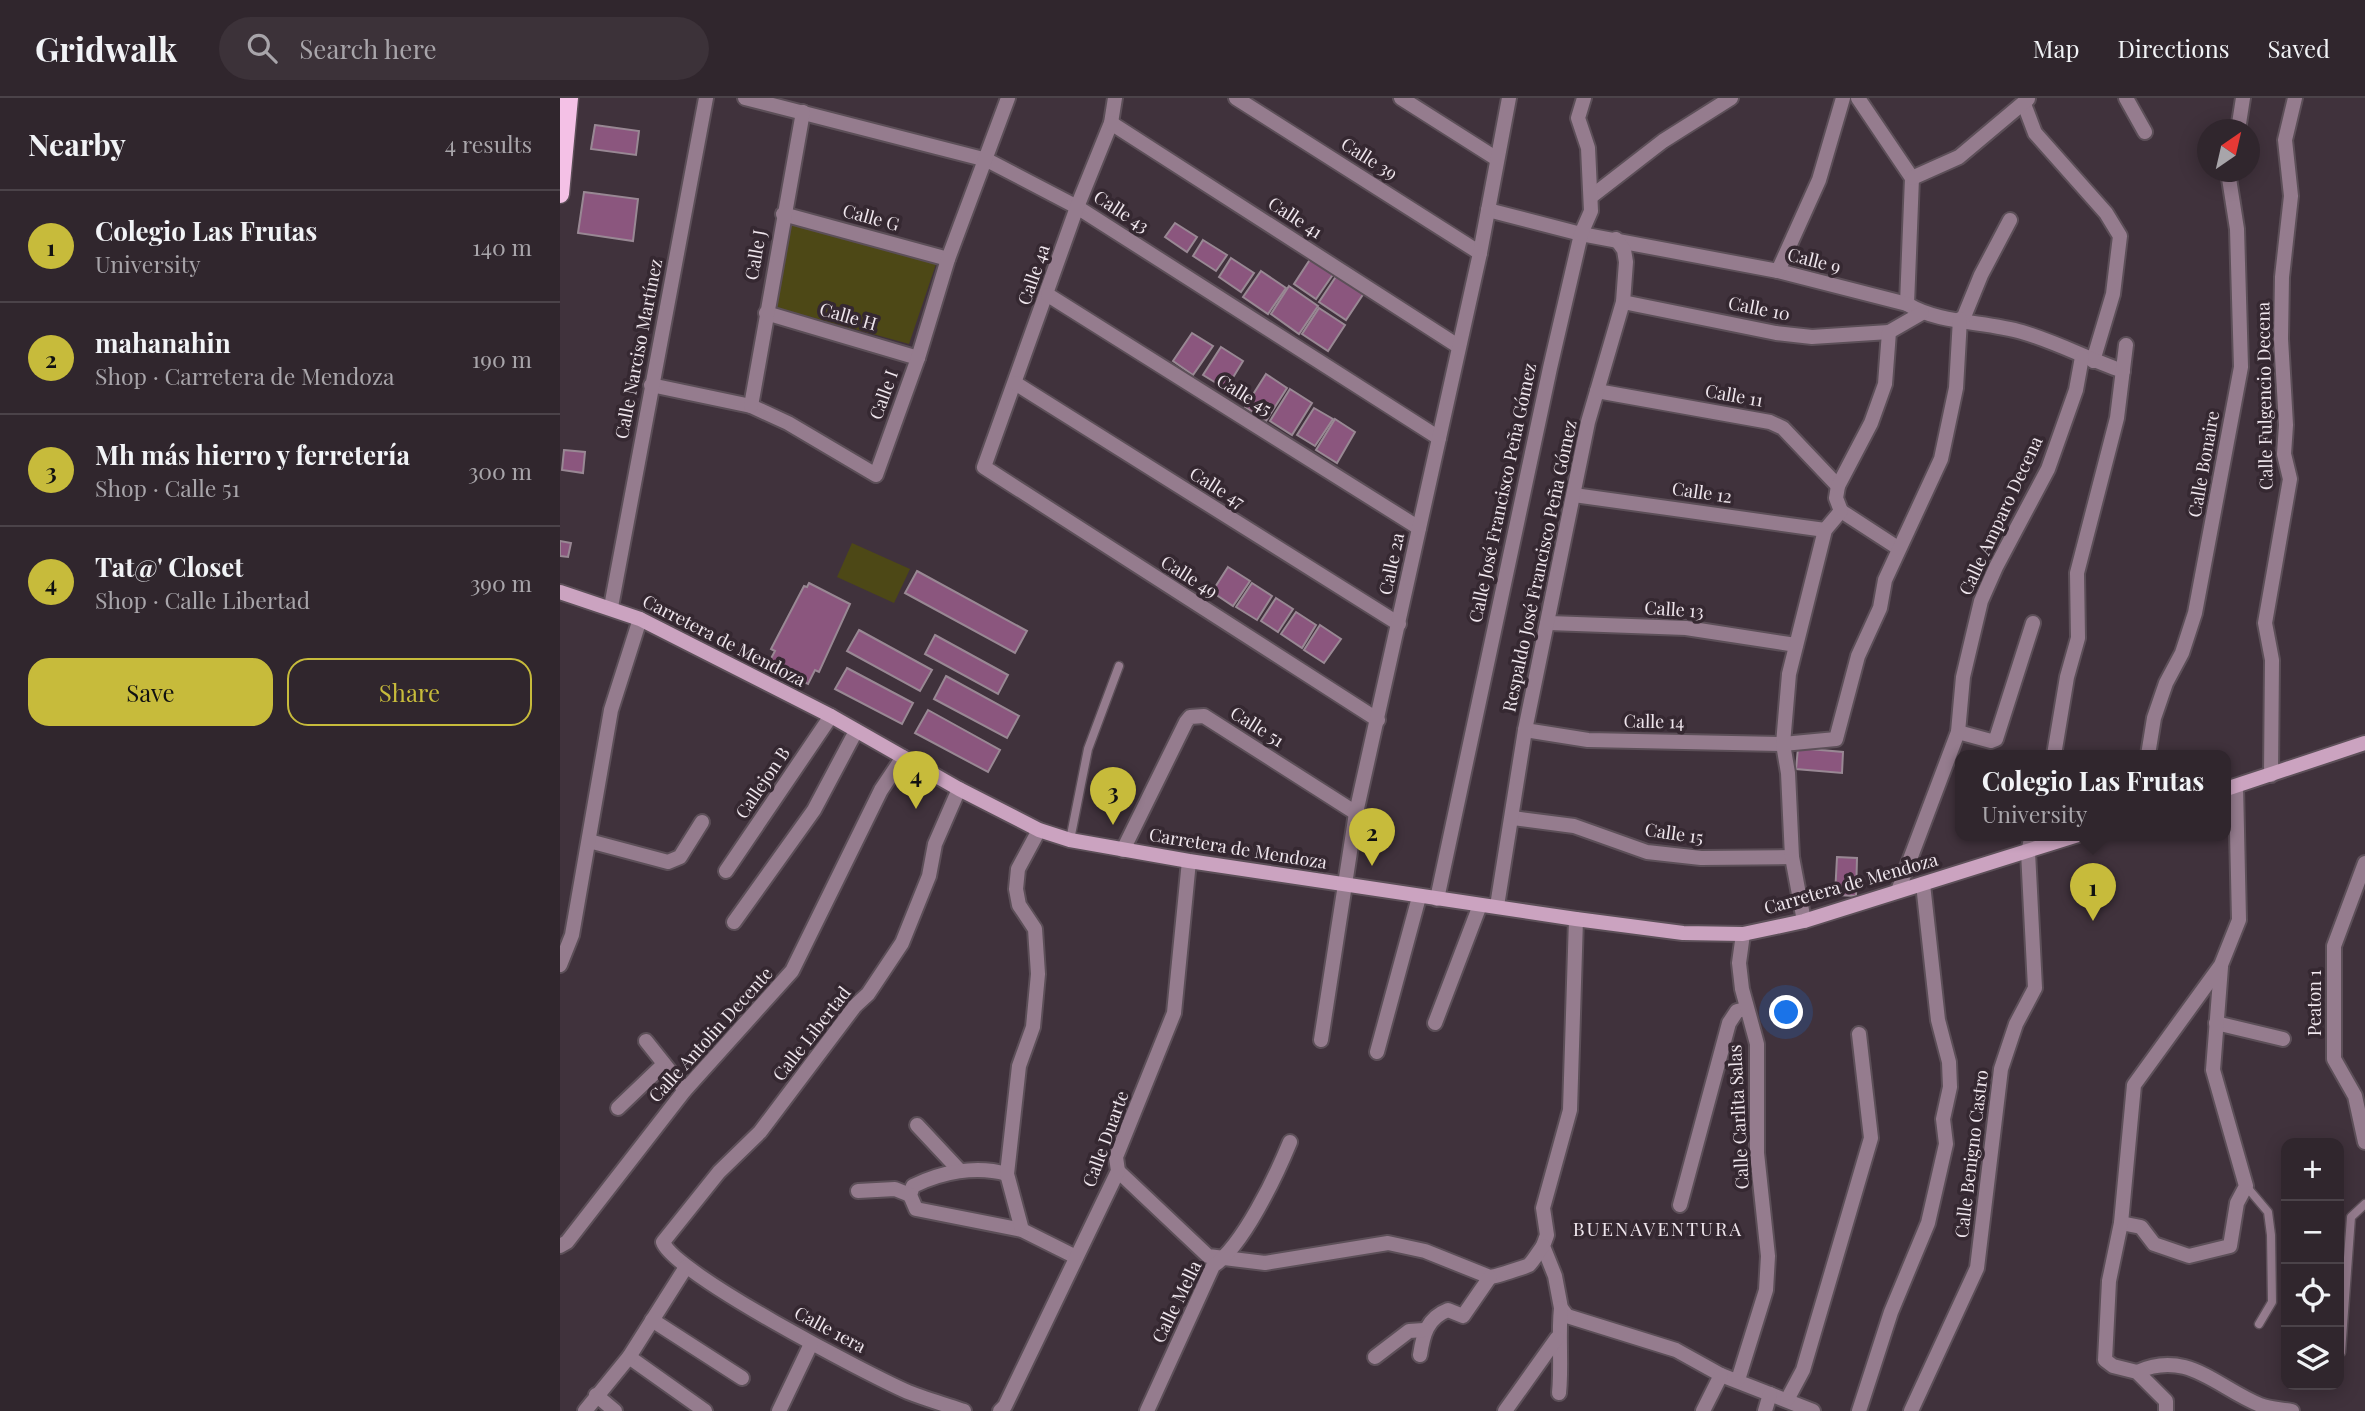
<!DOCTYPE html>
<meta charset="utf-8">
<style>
body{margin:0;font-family:"Playfair Display",serif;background:#3c3239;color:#f1f3f6}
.controls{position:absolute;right:21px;bottom:21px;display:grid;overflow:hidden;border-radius:14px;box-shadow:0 4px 18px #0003}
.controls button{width:63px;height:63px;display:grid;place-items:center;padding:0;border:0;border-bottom:2px solid #4b4349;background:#30262d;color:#f1f3f6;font:35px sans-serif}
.compass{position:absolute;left:1637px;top:21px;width:63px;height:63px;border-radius:50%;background:#30262d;box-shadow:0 4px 18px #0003;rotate:34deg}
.you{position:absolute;left:1227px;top:915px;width:24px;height:24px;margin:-18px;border:5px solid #fff;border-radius:50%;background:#1a73e8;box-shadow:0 0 0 10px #1a73e833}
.badge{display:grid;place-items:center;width:46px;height:46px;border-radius:50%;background:#c7bb3b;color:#111;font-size:23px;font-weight:700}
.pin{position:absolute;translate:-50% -58px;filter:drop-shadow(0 2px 4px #0008)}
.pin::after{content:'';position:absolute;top:37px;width:24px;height:21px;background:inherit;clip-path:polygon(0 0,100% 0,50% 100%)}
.popup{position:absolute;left:1395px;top:652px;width:276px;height:91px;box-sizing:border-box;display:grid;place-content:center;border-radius:14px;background:#30262d;filter:drop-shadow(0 2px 5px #0005);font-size:23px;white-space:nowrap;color:#a8a5aa}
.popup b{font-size:26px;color:#f1f3f6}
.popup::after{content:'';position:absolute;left:50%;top:100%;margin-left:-14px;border:14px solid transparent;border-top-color:#30262d}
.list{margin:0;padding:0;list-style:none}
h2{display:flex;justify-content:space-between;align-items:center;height:91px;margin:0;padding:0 28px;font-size:30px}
h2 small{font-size:23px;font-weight:400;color:#a8a5aa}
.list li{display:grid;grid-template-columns:46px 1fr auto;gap:21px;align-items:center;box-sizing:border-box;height:112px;padding:0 28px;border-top:2px solid #4b4349}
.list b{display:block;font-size:26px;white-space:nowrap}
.list p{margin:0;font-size:23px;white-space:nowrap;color:#a8a5aa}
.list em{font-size:23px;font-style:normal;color:#a8a5aa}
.actions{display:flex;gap:14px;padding:21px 28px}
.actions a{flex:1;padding:16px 0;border:2px solid #c7bb3b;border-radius:21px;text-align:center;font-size:24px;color:#c7bb3b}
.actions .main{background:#c7bb3b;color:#111}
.icon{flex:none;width:38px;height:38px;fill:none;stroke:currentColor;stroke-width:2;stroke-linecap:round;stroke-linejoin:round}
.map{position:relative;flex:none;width:1805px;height:1313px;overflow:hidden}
header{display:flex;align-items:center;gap:42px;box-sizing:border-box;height:98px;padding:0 35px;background:#30262d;border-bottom:2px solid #4b4349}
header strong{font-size:33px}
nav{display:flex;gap:38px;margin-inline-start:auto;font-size:24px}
.search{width:490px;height:63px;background:#3c3239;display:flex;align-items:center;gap:18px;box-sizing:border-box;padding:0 24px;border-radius:38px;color:#a8a5aa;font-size:26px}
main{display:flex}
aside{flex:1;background:#30262d}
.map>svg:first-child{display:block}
</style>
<header>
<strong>Gridwalk</strong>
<div class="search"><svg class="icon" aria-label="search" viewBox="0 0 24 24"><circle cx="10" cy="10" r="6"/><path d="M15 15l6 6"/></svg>Search here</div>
<nav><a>Map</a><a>Directions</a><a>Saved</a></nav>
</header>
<main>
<aside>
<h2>Nearby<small>4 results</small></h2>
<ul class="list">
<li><span class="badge">1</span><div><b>Colegio Las Frutas</b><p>University</p></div><em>140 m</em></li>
<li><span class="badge">2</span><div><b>mahanahin</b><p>Shop · Carretera de Mendoza</p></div><em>190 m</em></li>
<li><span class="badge">3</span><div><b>Mh más hierro y ferretería</b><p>Shop · Calle 51</p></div><em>300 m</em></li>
<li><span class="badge">4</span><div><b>Tat@' Closet</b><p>Shop · Calle Libertad</p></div><em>390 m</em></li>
</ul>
<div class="actions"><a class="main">Save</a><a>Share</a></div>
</aside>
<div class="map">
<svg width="1805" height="1313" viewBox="0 0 1805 1313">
<rect width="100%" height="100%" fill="#40323c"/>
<g fill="#4d4816">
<polygon points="232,126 376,166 349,246 215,209"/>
<polygon points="292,445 350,471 334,505 277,479"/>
</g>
<g fill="#8b567e" stroke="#998894" stroke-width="2">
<polygon points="35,27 79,33 76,57 31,51"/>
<polygon points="24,94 78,101 73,143 18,135"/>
<polygon points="615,125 637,139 627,154 605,139"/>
<polygon points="643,142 667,157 656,173 633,158"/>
<polygon points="671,160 694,175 681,194 659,179"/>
<polygon points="751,160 774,175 756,201 734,186"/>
<polygon points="701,173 726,190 708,216 683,199"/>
<polygon points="777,177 804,195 786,222 759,204"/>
<polygon points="729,188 758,208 739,236 711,216"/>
<polygon points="759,210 785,227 768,253 742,236"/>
<polygon points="632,235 653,248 633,277 613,263"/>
<polygon points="661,249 683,263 666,291 643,277"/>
<polygon points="706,276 727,290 706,323 685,309"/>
<polygon points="730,291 752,305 732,337 710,323"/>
<polygon points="754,310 773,321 755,348 737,337"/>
<polygon points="775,321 795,334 777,365 756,352"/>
<polygon points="4,352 25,354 23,375 2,372"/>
<polygon points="0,443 11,445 8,459 0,458"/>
<polygon points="668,469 690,483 673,508 652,494"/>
<polygon points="357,473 467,533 455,555 345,495"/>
<polygon points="249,485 290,506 259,574 255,572 248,586 208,566 215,553 211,551 244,488 247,489"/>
<polygon points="692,485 712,498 697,522 676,509"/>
<polygon points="716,500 733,511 718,534 701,523"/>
<polygon points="736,514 756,527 742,550 721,536"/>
<polygon points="760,527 781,541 764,565 744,552"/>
<polygon points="299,532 372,572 360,593 287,553"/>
<polygon points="375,537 448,577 438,596 365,556"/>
<polygon points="287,570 353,605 342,626 275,591"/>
<polygon points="386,578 459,618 447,640 374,601"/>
<polygon points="368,612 440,652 428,674 355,635"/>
<polygon points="1238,650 1283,654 1282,675 1236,671"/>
<polygon points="1277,759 1297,760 1296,798 1275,797"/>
</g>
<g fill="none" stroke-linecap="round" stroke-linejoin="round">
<defs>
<g id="lane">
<polyline points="510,742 528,651 559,568"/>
<polyline points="1686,1088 1708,1114 1711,1137 1712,1204 1699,1226"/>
<polyline points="1781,1254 1791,1119 1805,1106"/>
</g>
<g id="street">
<polyline points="185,0 427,62 517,109 879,340"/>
<polyline points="555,0 551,25 517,109 424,369 818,622"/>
<polyline points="676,0 920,155"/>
<polyline points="841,0 937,61"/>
<polyline points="1298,0 1352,80 1347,206"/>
<polyline points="1566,0 1585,34"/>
<polyline points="1464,6 1475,35 1546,115 1560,138 1553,196 1533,263"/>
<polyline points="551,25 898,248"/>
<polyline points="1678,32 1683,0"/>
<polyline points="1352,80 1399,59 1468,1"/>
<polyline points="1032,98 1103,43 1171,0"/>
<path d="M928 112 1021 136 1218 173 1347 206C1379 226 1425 223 1462 234 1496 244 1528 261 1563 273"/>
<polyline points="223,116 388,161"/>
<polyline points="1218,173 1259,82 1283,0"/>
<polyline points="488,197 859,430"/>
<polyline points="1063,204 1216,235 1252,239 1329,234"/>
<polyline points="206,215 358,260"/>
<polyline points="1403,221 1421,177 1450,122"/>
<polyline points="455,285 839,526"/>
<polyline points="91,287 191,308 228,325 316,377 358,260 388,161 448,0"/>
<polyline points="1037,293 1210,324 1223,330 1278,388"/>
<polyline points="191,308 243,14"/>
<polyline points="1014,397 1265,432"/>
<polyline points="1281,413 1338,450"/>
<polyline points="51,509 146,0"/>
<polyline points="989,525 1126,530 1236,547"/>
<polyline points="965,632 1028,642 1223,646 1276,641 1298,558 1320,510 1325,482 1381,361 1396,290 1400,221"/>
<polyline points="1398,634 1431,643 1436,641 1473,525"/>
<polyline points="1494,657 1507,579 1518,540 1517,475 1557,320 1566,247"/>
<polyline points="1588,657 1594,620 1606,585 1622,555 1635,515 1681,269 1677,131 1668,74"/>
<polyline points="1711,677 1712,562 1705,525 1730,381 1724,356 1726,327 1721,241 1722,179 1731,98 1725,42 1735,0"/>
<path d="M399 691 375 746 369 778 342 845 308 896 295 908 200 1034 159 1074 103 1144C113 1175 309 1277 348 1294 366 1301 386 1307 404 1313"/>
<polyline points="953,720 1014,728 1087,754 1141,760 1232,759"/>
<polyline points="29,743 108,764 120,759 142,724"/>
<polyline points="563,752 626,624 630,619 644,618 796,715"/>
<polyline points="1805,765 1774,848 1774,961 1795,998 1805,1044"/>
<polyline points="166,773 271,618"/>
<polyline points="1338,793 1398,634 1403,579 1421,503 1436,469 1488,371 1516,292 1522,259"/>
<polyline points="877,801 990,270 1021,136 1031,113 1028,50 1018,20 1024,0"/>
<polyline points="937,808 965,632 1028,324 1063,204 1066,164 1064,152 1056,141"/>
<polyline points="1016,821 1010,1012 983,1110 987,1137 983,1148 995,1178 1001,1210 1007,1218 1116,1252 1161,1277 1253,1313"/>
<polyline points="1244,823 1232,759 1228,675 1223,646 1229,576 1265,432 1281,413 1276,400 1278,388 1311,325 1325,286 1329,234 1362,215"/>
<polyline points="174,824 254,712 296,633"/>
<polyline points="0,867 12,837 51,612 80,521"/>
<polyline points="875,925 920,807"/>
<polyline points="1656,925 1723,941"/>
<polyline points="761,942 796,715 920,155 949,0"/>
<polyline points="86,943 125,992"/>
<polyline points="817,954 859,799"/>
<polyline points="58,1010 104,966"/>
<polyline points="357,1027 400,1073"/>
<path d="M558 1073 648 1158 705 1165 828 1145 865 1153 930 1179C934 1179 965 1169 969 1167 974 1162 979 1153 983 1148"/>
<path d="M447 1076C416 1067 381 1074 353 1088L350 1097 356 1111 462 1132 516 1159"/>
<polyline points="298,1093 335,1091 350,1097"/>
<polyline points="1120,1107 1169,925 1177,913 1186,911"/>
<polyline points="1561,1125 1581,1129 1594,1146 1629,1158 1670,1148 1677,1105 1686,1088 1653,972 1661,869"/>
<polyline points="462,1132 447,1076 459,968 473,929 478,876 475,831 459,807 456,791 458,771 479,732"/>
<polyline points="0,1148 7,1144 125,992 232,873 321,692 343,659"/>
<polyline points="92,1222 182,1280"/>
<path d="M860 1257C863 1237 867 1220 888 1212L903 1218 930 1179"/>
<polyline points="69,1259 145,1313"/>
<polyline points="815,1259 849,1233 864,1232"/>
<path d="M1577 1274C1627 1251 1656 1289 1700 1307 1709 1311 1722 1311 1732 1313"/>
<polyline points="1178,1282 1206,1192 1208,1158 1197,1055 1197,946 1182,891 1179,865 1183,836"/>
<path d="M999 1295C1002 1266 998 1239 1001 1210"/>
<polyline points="36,1297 55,1313"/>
<polyline points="1227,1302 1243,1272 1311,1040 1299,936"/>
<polyline points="25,1313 69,1259 126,1169"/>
<polyline points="219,1313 251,1246"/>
<polyline points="440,1313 445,1308 558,1073 556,1059 614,915 629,763"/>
<path d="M587 1313 653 1168C683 1148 716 1078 730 1044"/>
<polyline points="945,1313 997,1240"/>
<polyline points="1143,1313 1161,1277"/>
<polyline points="1205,1313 1210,1296"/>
<polyline points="1299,1313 1331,1214 1368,1125 1386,1046 1383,1021 1390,989 1389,964 1378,922 1363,786"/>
<polyline points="1351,1313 1417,1170 1441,971 1456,926 1475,890 1468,754 1472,737"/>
<polyline points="1606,1313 1606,1303 1577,1274 1553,1268 1545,1262 1549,1183 1561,1125 1574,987 1661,867 1679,822 1676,688"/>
</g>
<g id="secondary">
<polyline points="0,494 80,521 271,618 399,691 479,732 510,742 629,763 1016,821 1123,835 1183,836 1244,823 1518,737"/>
<polyline points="1666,691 1805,645"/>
</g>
<polyline id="primary" points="0,96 9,0"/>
</defs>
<use href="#lane" stroke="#5c4f58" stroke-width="11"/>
<use href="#street" stroke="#5c4f58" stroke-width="18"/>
<use href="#secondary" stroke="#5c4f58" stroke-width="18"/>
<use href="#primary" stroke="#5c4f58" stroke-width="21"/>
<use href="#lane" stroke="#957c8e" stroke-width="8"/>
<use href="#street" stroke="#957c8e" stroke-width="14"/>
<use href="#secondary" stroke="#cba3c0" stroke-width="14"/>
<use href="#primary" stroke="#f4c1e6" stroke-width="18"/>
</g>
<g text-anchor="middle" stroke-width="7" stroke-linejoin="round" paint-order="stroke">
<g font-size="18" fill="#efe6ed" stroke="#352831">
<text transform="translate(809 61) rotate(32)" y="6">Calle 39</text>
<text transform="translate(561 114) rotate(33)" y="6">Calle 43</text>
<text transform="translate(311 120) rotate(15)" y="6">Calle G</text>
<text transform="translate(735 120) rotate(33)" y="6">Calle 41</text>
<text transform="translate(196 157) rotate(-80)" y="6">Calle J</text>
<text transform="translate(1254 163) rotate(14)" y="6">Calle 9</text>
<text transform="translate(474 177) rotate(-71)" y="6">Calle 4a</text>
<text transform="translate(1199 211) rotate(11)" y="6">Calle 10</text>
<text transform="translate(288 219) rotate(16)" y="6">Calle H</text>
<text transform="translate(79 251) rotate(-79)" y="6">Calle Narciso Martínez</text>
<text transform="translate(324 297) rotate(-70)" y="6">Calle I</text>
<text transform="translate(684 297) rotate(32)" y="6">Calle 45</text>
<text transform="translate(1174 298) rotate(10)" y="6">Calle 11</text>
<text transform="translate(1705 298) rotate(-91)" y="6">Calle Fulgencio Decena</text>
<text transform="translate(1644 366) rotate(-80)" y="6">Calle Bonaire</text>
<text transform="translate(657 390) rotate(32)" y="6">Calle 47</text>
<text transform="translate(943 395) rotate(-78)" y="6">Calle José Francisco Peña Gómez</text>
<text transform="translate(1142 395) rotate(8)" y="6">Calle 12</text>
<text transform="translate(1441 418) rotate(-65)" y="6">Calle Amparo Decena</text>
<text transform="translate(832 466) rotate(-78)" y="6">Calle 2a</text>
<text transform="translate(980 468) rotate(-78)" y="6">Respaldo José Francisco Peña Gómez</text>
<text transform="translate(629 479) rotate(32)" y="6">Calle 49</text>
<text transform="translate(1114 512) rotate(4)" y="6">Calle 13</text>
<text transform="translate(164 543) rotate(27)" y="6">Carretera de Mendoza</text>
<text transform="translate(1094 624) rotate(1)" y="6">Calle 14</text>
<text transform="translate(697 629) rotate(32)" y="6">Calle 51</text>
<text transform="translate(203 685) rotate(-56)" y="6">Callejon B</text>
<text transform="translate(1114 736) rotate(8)" y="6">Calle 15</text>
<text transform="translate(678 751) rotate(9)" y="6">Carretera de Mendoza</text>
<text transform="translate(1291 786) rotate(-16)" y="6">Carretera de Mendoza</text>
<text transform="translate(1755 905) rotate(-90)" y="6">Peaton 1</text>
<text transform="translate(252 936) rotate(-52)" y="6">Calle Libertad</text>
<text transform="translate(151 937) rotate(-48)" y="6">Calle Antolin Decente</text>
<text transform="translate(1179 1019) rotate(-93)" y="6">Calle Carlita Salas</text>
<text transform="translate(546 1041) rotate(-70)" y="6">Calle Duarte</text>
<text transform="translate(1412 1056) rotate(-83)" y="6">Calle Benigno Castro</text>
<text transform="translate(617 1204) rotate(-64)" y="6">Calle Mella</text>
<text transform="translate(270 1232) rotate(28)" y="6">Calle 1era</text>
</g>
<g font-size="19" letter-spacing="2" fill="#efe6ed" stroke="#352831">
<text x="1098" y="1138">BUENAVENTURA</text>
</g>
</g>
</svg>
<div class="controls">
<button>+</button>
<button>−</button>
<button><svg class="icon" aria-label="locate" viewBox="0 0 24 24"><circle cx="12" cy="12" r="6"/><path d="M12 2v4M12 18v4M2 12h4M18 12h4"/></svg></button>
<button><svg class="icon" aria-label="layers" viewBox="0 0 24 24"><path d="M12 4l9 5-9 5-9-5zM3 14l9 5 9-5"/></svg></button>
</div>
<svg class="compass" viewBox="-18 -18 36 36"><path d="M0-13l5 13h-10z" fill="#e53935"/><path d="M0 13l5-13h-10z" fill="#a8a5aa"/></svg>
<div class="you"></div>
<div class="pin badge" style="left:1533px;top:823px">1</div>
<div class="popup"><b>Colegio Las Frutas</b>University</div>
<div class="pin badge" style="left:812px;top:768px">2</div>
<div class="pin badge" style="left:553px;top:727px">3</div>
<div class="pin badge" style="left:356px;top:711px">4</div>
</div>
</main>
